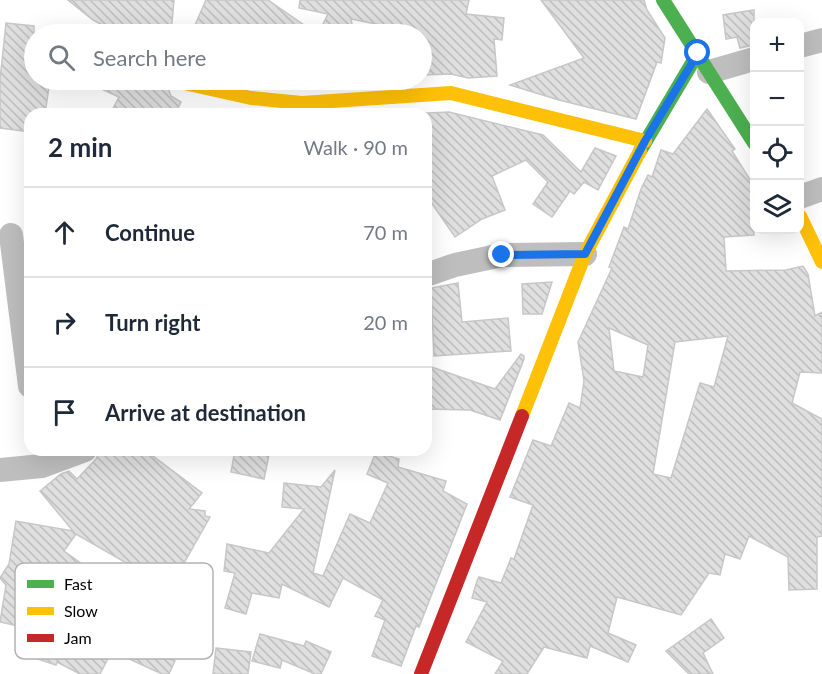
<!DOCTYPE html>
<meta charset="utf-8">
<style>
body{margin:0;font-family:Lato,sans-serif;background:#f6f6f7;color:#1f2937}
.controls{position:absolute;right:18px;top:18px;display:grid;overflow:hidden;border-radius:12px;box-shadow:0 6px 24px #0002}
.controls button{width:54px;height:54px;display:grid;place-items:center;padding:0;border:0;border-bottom:2px solid #e0e1e3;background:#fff;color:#1f2937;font:30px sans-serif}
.stop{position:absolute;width:18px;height:18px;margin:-14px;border:4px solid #1a73e8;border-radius:50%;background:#fff}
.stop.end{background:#1a73e8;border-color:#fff;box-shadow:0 2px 6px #0008}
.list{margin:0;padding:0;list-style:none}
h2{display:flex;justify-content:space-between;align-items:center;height:78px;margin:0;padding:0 24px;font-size:26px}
h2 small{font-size:20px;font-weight:400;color:#747a83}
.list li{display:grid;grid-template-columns:39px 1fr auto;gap:18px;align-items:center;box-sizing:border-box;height:90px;padding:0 24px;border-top:2px solid #e0e1e3}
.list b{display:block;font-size:22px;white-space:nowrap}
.list em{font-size:20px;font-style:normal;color:#747a83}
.icon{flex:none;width:33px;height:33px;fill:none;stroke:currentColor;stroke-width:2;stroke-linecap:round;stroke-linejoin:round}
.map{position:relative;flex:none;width:822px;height:674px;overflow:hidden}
.search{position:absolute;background:#fff;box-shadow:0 6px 24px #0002;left:24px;top:24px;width:408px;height:66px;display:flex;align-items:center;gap:15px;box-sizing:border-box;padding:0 21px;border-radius:33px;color:#747a83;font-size:22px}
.panel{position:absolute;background:#fff;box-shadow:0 6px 24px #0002;left:24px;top:108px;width:408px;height:348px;border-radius:18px}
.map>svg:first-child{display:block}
</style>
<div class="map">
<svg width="822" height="674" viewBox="0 0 822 674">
<defs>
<pattern id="building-back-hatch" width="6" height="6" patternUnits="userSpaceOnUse" patternTransform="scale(1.5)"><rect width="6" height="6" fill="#dfdfdf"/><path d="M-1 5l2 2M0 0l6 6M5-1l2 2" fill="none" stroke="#bebebe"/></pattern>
</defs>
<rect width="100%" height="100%" fill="#fff"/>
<g fill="url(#building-back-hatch)" stroke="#c7c7c7" stroke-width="1.5" fill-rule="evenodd">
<polygon points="68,0 174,0 171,34 120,34 93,20"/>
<polygon points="206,0 268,0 317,34 191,34"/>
<polygon points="300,0 469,0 466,14 504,18 502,40 494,39 497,76 468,78 451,74 422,75 422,34 411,34 411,31 351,19 354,34 318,34 328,14 299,8"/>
<polygon points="541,0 644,0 647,10 665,38 661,63 657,62 636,119 559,100 510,85 584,58"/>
<polygon points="754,10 754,45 740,48 737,37 726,39 723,15"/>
<polygon points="6,23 34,26 34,80 50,80 45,114 30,114 30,132 0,128 0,80"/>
<polygon points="82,80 160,80 166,83 171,96 181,102 175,114 110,114 119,97"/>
<polygon points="259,80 315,80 315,84"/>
<path d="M707 109 735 149 732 151 754 186V235L724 237 726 271 786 270 803 266 808 274 815 316 822 312V373L800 372 792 403 822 419V536L817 537V589L789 590 788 557 749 536 740 559 725 554 720 575 709 573 681 615 617 597 608 633 636 645 628 662 590 646 587 658 544 647 527 674H495L503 661 466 642 487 602 472 598 477 581 479 577 501 583 511 558 514 559 533 505 510 497 533 440 551 446 569 403 580 408 584 381 578 342 612 268 609 267 624 227 628 229 641 189 648 175 652 177 661 150 673 154ZM609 328 648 345 643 377 614 371ZM728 336 714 387 700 383 671 478 653 474 675 342Z"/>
<polygon points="449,112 543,135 581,172 595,148 616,156 598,190 584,182 574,194 570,191 552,217 533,204 548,182 526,160 492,176 505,210 482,219 455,237 426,195 426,114 405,114"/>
<polygon points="552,282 542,314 523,314 522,284"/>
<polygon points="458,283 462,322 508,318 511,351 434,356 431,288"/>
<polygon points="521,354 524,356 524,359 500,420 470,410 426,409 426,365 495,389"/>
<polygon points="100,450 145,450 202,493 189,509 205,511 205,516 210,517 170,588 76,534 64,551 99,576 89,584 121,618 133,601 181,632 168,658 175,661 169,674 162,674 112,651 100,674 80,674 57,662 56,665 32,657 41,631 0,622 6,585 0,578 9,564 16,521 73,531 40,491 61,474 69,471 77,479 96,459"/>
<polygon points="235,450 270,450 264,479 231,472"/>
<polygon points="376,452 399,459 398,467 446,481 443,491 467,504 419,627 416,626 401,666 372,656 385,620 375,616 383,600 343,578 329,607 282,584 279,598 252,593 246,614 225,608 235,573 224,571 227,544 269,553 304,509 282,507 284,483 321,487 335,470 313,573 323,576 350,514 370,523 388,483 367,474"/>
<polygon points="711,619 724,638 703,653 713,674 689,674 666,651"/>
<polygon points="260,634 304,646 306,641 331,652 321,674 315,674 282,660 280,668 252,661"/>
<polygon points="216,648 251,652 248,674 213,674"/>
</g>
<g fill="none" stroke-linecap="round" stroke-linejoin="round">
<g stroke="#bebebe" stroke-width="24">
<polyline points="800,46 822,40"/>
<polyline points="709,72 754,59"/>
<polyline points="800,197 822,189"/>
<polyline points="11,235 30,386"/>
<polyline points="426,275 455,265 502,255 585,254"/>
<polyline points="0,470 42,466 85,450"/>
</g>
<g stroke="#4caf50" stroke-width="14">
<polyline points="663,0 754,143"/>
<polyline points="640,151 698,53"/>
</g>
<g stroke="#ffc107" stroke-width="14">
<polyline points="184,83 251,98 302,103 451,93 645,141"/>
<polyline points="800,216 822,262"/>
<polyline points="522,416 585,254 640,151"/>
</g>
<polyline stroke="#c62828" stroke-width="14" points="421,674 522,416"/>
</g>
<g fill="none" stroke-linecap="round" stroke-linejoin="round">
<polyline stroke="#1a73e8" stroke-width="8" points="502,255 585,254 645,141 698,53"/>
</g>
<rect x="15" y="563" width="198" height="96" rx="9" fill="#fff" stroke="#b2b2b2" stroke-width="1.5"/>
<rect x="27" y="580" width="27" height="8" fill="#4caf50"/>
<rect x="27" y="607" width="27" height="8" fill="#ffc107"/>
<rect x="27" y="634" width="27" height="8" fill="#c62828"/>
<g font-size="16" fill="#000">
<text x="64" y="590">Fast</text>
<text x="64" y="617">Slow</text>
<text x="64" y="644">Jam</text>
</g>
</svg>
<div class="controls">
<button>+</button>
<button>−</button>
<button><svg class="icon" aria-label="locate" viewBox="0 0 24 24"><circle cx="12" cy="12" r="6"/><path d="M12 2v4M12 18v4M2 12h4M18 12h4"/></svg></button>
<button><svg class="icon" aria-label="layers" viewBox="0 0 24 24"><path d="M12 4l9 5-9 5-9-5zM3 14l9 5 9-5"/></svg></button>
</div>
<div class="stop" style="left:698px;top:53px"></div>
<div class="stop end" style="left:502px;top:255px"></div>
<div class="search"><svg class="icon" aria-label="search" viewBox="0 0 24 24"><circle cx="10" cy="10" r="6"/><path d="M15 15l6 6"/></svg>Search here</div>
<section class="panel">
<h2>2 min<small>Walk · 90 m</small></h2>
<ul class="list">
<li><svg class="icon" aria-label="ahead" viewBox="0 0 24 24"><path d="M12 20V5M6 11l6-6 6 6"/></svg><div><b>Continue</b></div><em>70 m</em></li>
<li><svg class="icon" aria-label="right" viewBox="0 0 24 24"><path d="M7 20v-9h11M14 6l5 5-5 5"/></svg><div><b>Turn right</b></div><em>20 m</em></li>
<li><svg class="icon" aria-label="arrive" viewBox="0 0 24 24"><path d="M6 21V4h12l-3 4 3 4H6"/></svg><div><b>Arrive at destination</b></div></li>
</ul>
</section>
</div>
